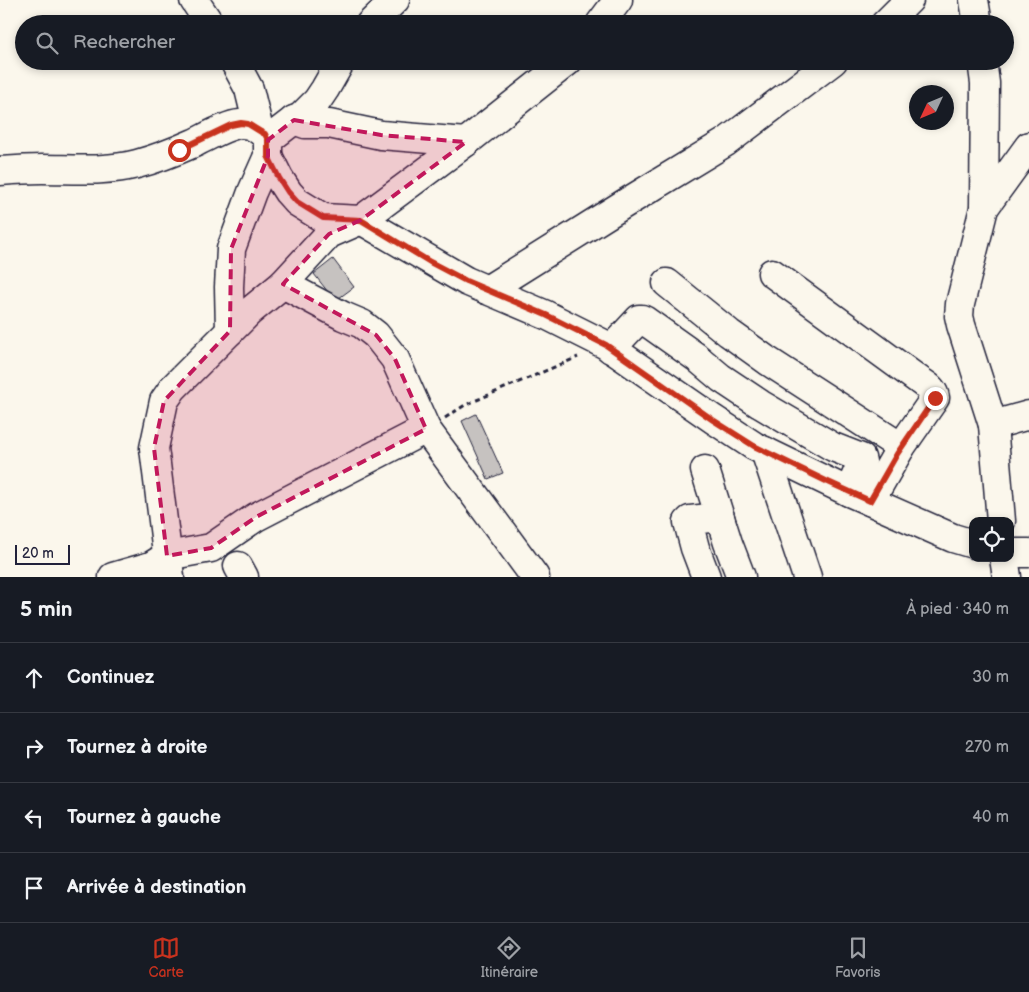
<!DOCTYPE html>
<html lang="fr">
<meta charset="utf-8">
<style>
body{margin:0;font-family:"Balsamiq Sans",sans-serif;background:#242831;color:#f1f3f6}
.controls{position:absolute;right:15px;bottom:15px;display:grid;overflow:hidden;border-radius:10px;box-shadow:0 2px 8px #0003}
.controls button{width:45px;height:45px;display:grid;place-items:center;padding:0;border:0;border-bottom:1px solid #363941;background:#171b24;color:#f1f3f6;font:25px sans-serif}
.compass{position:absolute;left:909px;top:85px;width:45px;height:45px;border-radius:50%;background:#171b24;box-shadow:0 2px 8px #0003;rotate:226deg}
.scale{position:absolute;left:15px;bottom:12px;width:55px;box-sizing:border-box;padding-left:5px;border:2px solid #22223b;border-top:0;font-size:14px;line-height:18px;white-space:nowrap;color:#22223b;-webkit-text-stroke:4px #fbf7ec;paint-order:stroke}
.stop{position:absolute;width:15px;height:15px;margin:-11px;border:4px solid #c8321e;border-radius:50%;background:#fff}
.stop.end{background:#c8321e;border-color:#fff;box-shadow:0 1px 5px #0008}
.list{margin:0;padding:0;list-style:none}
h2{display:flex;justify-content:space-between;align-items:center;height:65px;margin:0;padding:0 20px;font-size:21px}
h2 small{font-size:16px;font-weight:400;color:#9ea1a6}
.list li{display:grid;grid-template-columns:32px 1fr auto;gap:15px;align-items:center;box-sizing:border-box;height:70px;padding:0 20px;border-top:1px solid #363941}
.list b{display:block;font-size:19px;white-space:nowrap}
.list em{font-size:16px;font-style:normal;color:#9ea1a6}
.icon{flex:none;width:28px;height:28px;fill:none;stroke:currentColor;stroke-width:2;stroke-linecap:round;stroke-linejoin:round}
.map{position:relative;flex:none;width:1029px;height:577px;overflow:hidden}
.search{position:absolute;background:#171b24;box-shadow:0 2px 8px #0003;left:15px;right:15px;top:15px;height:55px;display:flex;align-items:center;gap:12px;box-sizing:border-box;padding:0 18px;border-radius:28px;color:#9ea1a6;font-size:19px}
.sheet{height:345px;background:#171b24}
nav{display:flex;justify-content:space-around;align-items:center;box-sizing:border-box;height:70px;border-top:1px solid #363941;background:#171b24;font-size:14px;color:#9ea1a6}
nav a{display:grid;justify-items:center;gap:2px}
nav .on{color:#c8321e}
.map>svg:first-child{display:block}
</style>
<div class="map">
<svg width="1029" height="577" viewBox="0 0 1029 577">
<rect width="100%" height="100%" fill="#fbf7ec"/>
<filter id="ink" filterUnits="userSpaceOnUse"><feTurbulence type="fractalNoise" baseFrequency=".02" numOctaves="2"/><feDisplacementMap in="SourceGraphic" scale="10" xChannelSelector="R" yChannelSelector="G"/><feConvolveMatrix kernelMatrix="1 2 1 2 8 2 1 2 1" color-interpolation-filters="sRGB"/></filter>
<g filter="url(#ink)">
<g fill="#c6c2c0" stroke="#22223b">
<polygon points="333,259 354,287 335,301 314,274"/>
<polygon points="476,414 503,473 488,479 462,421"/>
</g>
<g fill="none" stroke-linecap="round" stroke-linejoin="round">
<defs>
<g id="minor">
<polyline points="194,0 210,24"/>
<polyline points="974,0 978,24"/>
<polyline points="370,24 395,0"/>
<polyline points="600,24 618,0"/>
<polyline points="885,24 909,0"/>
<polyline points="234,61 249,89 259,130"/>
<polyline points="982,61 985,83 984,208 960,304 959,316 961,325 993,425 1001,521"/>
<polyline points="294,120 305,124 329,124 381,135 466,142"/>
<polyline points="268,156 279,178 288,192 297,202 323,218 361,220 466,281 546,315 606,345 713,419 754,446 849,492 953,538 973,544"/>
<path d="M0 171C14 170 28 169 42 169 74 169 106 172 137 164 156 159 176 151 194 143 207 137 227 125 240 124 251 123 263 131 268 140"/>
<polyline points="984,208 1029,146"/>
<path d="M772 273 923 383C929 387 934 390 935 398L901 447 870 501"/>
<polyline points="667,283 729,333 768,361 901,447"/>
<polyline points="283,284 343,316 362,324 376,335 395,359 426,429 535,577"/>
<polyline points="487,290 624,204 726,142 833,61"/>
<polyline points="230,331 229,287 231,249 252,192 268,156 268,140 294,120 301,117 317,101 325,89 341,61"/>
<polyline points="611,349 639,319 642,319 644,320 696,357 721,378 760,404 833,447 861,458 862,462 849,492"/>
<polyline points="993,425 1029,415"/>
<polyline points="765,451 807,577"/>
<polyline points="705,470 728,543 741,577"/>
<polyline points="1010,553 1029,553"/>
<polyline points="1004,558 1007,577"/>
<polyline points="238,566 244,577"/>
<polyline points="113,577 151,566 167,556 211,548 256,517 426,429"/>
<polyline points="170,577 154,448 164,401 173,388 249,312 283,284 329,234 361,220 466,142 568,61"/>
<polyline points="706,577 695,548 688,522 690,520 720,517"/>
</g>
</defs>
<use href="#minor" stroke="#22223b" stroke-width="31"/>
<polyline stroke="#22223b" stroke-width="3" stroke-dasharray="5 4" stroke-linecap="butt" points="445,418 465,405 578,357"/>
<use href="#minor" stroke="#fbf7ec" stroke-width="28"/>
</g>
</g>
<g fill="none" stroke-linecap="round" stroke-linejoin="round" filter="url(#ink)">
<polyline stroke="#c8321e" stroke-width="6" points="179,150 231,125 241,123 248,124 261,132 265,134 268,140 268,156 279,178 288,192 297,202 323,218 361,220 430,262 466,281 546,315 606,345 713,420 754,446 826,481 870,501 897,454 935,398"/>
</g>
<path fill="#c2185b" fill-opacity="0.2" stroke="#c2185b" stroke-width="4" stroke-dasharray="10 6" stroke-linejoin="round" d="M294 120 381 135 466 142 361 220 329 234 283 284 376 335 395 359 426 429 256 517 211 548 167 556 154 448 164 401 230 331 231 249 268 156V140Z"/>
</svg>
<div class="controls">
<button><svg class="icon" aria-label="locate" viewBox="0 0 24 24"><circle cx="12" cy="12" r="6"/><path d="M12 2v4M12 18v4M2 12h4M18 12h4"/></svg></button>
</div>
<svg class="compass" viewBox="-18 -18 36 36"><path d="M0-13l5 13h-10z" fill="#e53935"/><path d="M0 13l5-13h-10z" fill="#9ea1a6"/></svg>
<div class="scale">20 m</div>
<div class="stop" style="left:179px;top:150px"></div>
<div class="stop end" style="left:935px;top:398px"></div>
<div class="search"><svg class="icon" aria-label="search" viewBox="0 0 24 24"><circle cx="10" cy="10" r="6"/><path d="M15 15l6 6"/></svg>Rechercher</div>
</div>
<section class="sheet">
<h2>5 min<small>À pied · 340 m</small></h2>
<ul class="list">
<li><svg class="icon" aria-label="ahead" viewBox="0 0 24 24"><path d="M12 20V5M6 11l6-6 6 6"/></svg><div><b>Continuez</b></div><em>30 m</em></li>
<li><svg class="icon" aria-label="right" viewBox="0 0 24 24"><path d="M7 20v-9h11M14 6l5 5-5 5"/></svg><div><b>Tournez à droite</b></div><em>270 m</em></li>
<li><svg class="icon" aria-label="left" viewBox="0 0 24 24"><path d="M17 20v-9H6M10 6l-5 5 5 5"/></svg><div><b>Tournez à gauche</b></div><em>40 m</em></li>
<li><svg class="icon" aria-label="arrive" viewBox="0 0 24 24"><path d="M6 21V4h12l-3 4 3 4H6"/></svg><div><b>Arrivée à destination</b></div></li>
</ul>
</section>
<nav>
<a class="on"><svg class="icon" aria-label="map" viewBox="0 0 24 24"><path d="M3 6l6-2 6 2 6-2v14l-6 2-6-2-6 2zM9 4v14M15 6v14"/></svg>Carte</a>
<a><svg class="icon" aria-label="directions" viewBox="0 0 24 24"><path d="M12 3l9 9-9 9-9-9zM9 14v-3h6M13 9l2 2-2 2"/></svg>Itinéraire</a>
<a><svg class="icon" aria-label="saved" viewBox="0 0 24 24"><path d="M7 4h10v16l-5-4-5 4z"/></svg>Favoris</a>
</nav>
